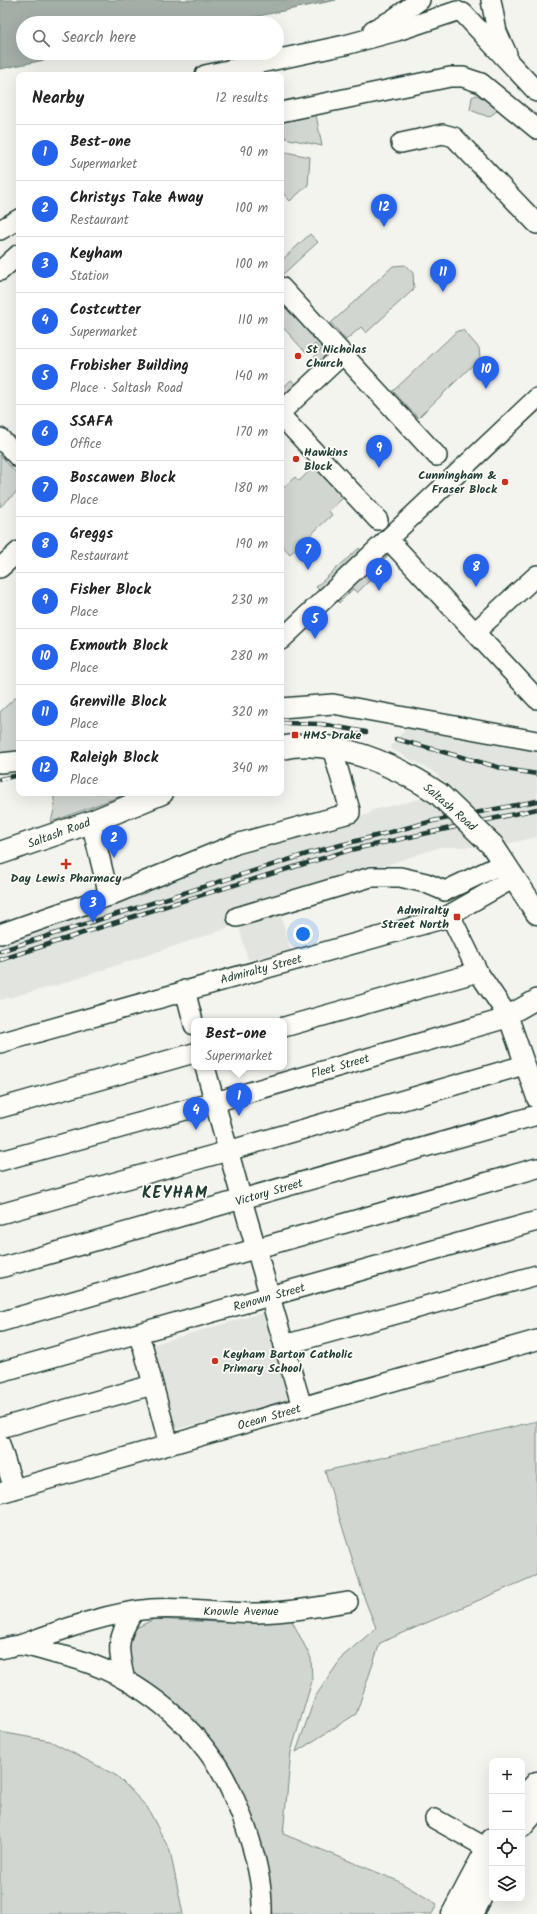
<!DOCTYPE html>
<meta charset="utf-8">
<style>
body{margin:0;font-family:Kalam,sans-serif;background:#f6f6f6;color:#222}
.controls{position:absolute;right:12px;bottom:12px;display:grid;overflow:hidden;border-radius:8px;box-shadow:0 4px 16px #0002}
.controls button{width:36px;height:36px;display:grid;place-items:center;padding:0;border:0;border-bottom:1px solid #e0e0e0;background:#fff;color:#222;font:20px sans-serif}
.you{position:absolute;left:303px;top:934px;width:14px;height:14px;margin:-10px;border:3px solid #fff;border-radius:50%;background:#1a73e8;box-shadow:0 0 0 6px #1a73e833}
.badge{display:grid;place-items:center;width:26px;height:26px;border-radius:50%;background:#2563eb;color:#fff;font-size:13px;font-weight:700}
.pin{position:absolute;translate:-50% -33px;filter:drop-shadow(0 1px 2px #0008)}
.pin::after{content:'';position:absolute;top:21px;width:14px;height:12px;background:inherit;clip-path:polygon(0 0,100% 0,50% 100%)}
.popup{position:absolute;left:191px;top:1018px;width:96px;height:52px;box-sizing:border-box;display:grid;place-content:center;border-radius:8px;background:#fff;filter:drop-shadow(0 1px 3px #0005);font-size:13px;white-space:nowrap;color:#767676}
.popup b{font-size:15px;color:#222}
.popup::after{content:'';position:absolute;left:50%;top:100%;margin-left:-8px;border:8px solid transparent;border-top-color:#fff}
.list{margin:0;padding:0;list-style:none}
h2{display:flex;justify-content:space-between;align-items:center;height:52px;margin:0;padding:0 16px;font-size:17px}
h2 small{font-size:13px;font-weight:400;color:#767676}
.list li{display:grid;grid-template-columns:26px 1fr auto;gap:12px;align-items:center;box-sizing:border-box;height:56px;padding:0 16px;border-top:1px solid #e0e0e0}
.list b{display:block;font-size:15px;white-space:nowrap}
.list p{margin:0;font-size:13px;white-space:nowrap;color:#767676}
.list em{font-size:13px;font-style:normal;color:#767676}
.icon{flex:none;width:22px;height:22px;fill:none;stroke:currentColor;stroke-width:2;stroke-linecap:round;stroke-linejoin:round}
.map{position:relative;flex:none;width:537px;height:1914px;overflow:hidden}
.search{position:absolute;background:#fff;box-shadow:0 4px 16px #0002;left:16px;top:16px;width:268px;height:44px;display:flex;align-items:center;gap:10px;box-sizing:border-box;padding:0 14px;border-radius:22px;color:#767676;font-size:15px}
.panel{position:absolute;background:#fff;box-shadow:0 4px 16px #0002;left:16px;top:72px;width:268px;height:724px;border-radius:8px}
.map>svg:first-child{display:block}
</style>
<div class="map">
<svg width="537" height="1914" viewBox="0 0 537 1914">
<rect width="100%" height="100%" fill="#f4f4ef"/>
<filter id="ink" filterUnits="userSpaceOnUse"><feTurbulence type="fractalNoise" baseFrequency=".025" numOctaves="2"/><feDisplacementMap in="SourceGraphic" scale="8" xChannelSelector="R" yChannelSelector="G"/><feConvolveMatrix kernelMatrix="1 2 1 2 8 2 1 2 1" color-interpolation-filters="sRGB"/></filter>
<g filter="url(#ink)">
<g fill="#e2e5df">
<polygon points="408,726 537,747 537,837 507,844 470,847 440,847 381,867 310,884 276,897 291,951 248,960 238,923 220,931 58,985 0,1000 0,938 118,901 164,885 163,880 240,848 369,814 372,810 455,791 432,771 391,749 391,746"/>
<polygon points="268,1311 290,1402 165,1432 147,1346"/>
</g>
<g fill="#d1d6d1" stroke="#788a82">
<polygon points="477,95 487,101 498,110 489,117 470,110 472,97"/>
<polygon points="316,115 322,146 285,138 282,122"/>
<polygon points="281,151 310,157 308,185 290,201 281,191"/>
<polygon points="310,234 318,242 281,276 281,261"/>
<polygon points="405,265 413,273 414,289 366,333 361,327 346,340 331,323 393,266"/>
<polygon points="281,300 326,349 320,367 298,388 281,396 281,386 283,388 291,380 296,384 317,365 312,359 321,350 315,344 306,353 281,325"/>
<polygon points="463,330 479,348 480,358 418,418 393,391 457,331"/>
<polygon points="0,455 19,476 19,490 0,507"/>
<polygon points="316,465 344,497 329,511 332,515 290,554 281,544 281,490 295,477 299,481"/>
<polygon points="359,548 362,552 323,594 316,587"/>
<polygon points="385,549 391,553 377,565 381,569 357,593 353,589 339,603 334,598"/>
<polygon points="19,694 19,757 0,760 0,712"/>
<polygon points="53,793 129,793 51,822 55,806"/>
<polygon points="537,1421 537,1575 380,1643 356,1714 296,1752 315,1697 343,1656 376,1628 365,1600 325,1471"/>
<polygon points="154,1619 216,1622 291,1619 311,1658 312,1681 291,1752 283,1834 396,1880 437,1904 432,1914 273,1914 269,1887 228,1769 134,1678 121,1656 130,1631"/>
<polygon points="0,1732 50,1741 117,1776 147,1807 170,1851 183,1914 0,1914"/>
</g>
<polygon fill="#a3aea7" stroke="#6e8179" points="0,0 336,0 225,23 23,23 23,53 79,53 0,69"/>
<g fill="none" stroke-linecap="round" stroke-linejoin="round">
<defs>
<g id="minor">
<polyline points="491,0 497,32 507,54"/>
<polyline points="463,13 537,92"/>
<polyline points="373,30 392,20 420,0"/>
<polyline points="205,75 345,45 397,31 457,11"/>
<polyline points="281,112 450,77 463,77 481,83 537,129"/>
<polyline points="401,143 443,134 454,137 537,224"/>
<polyline points="0,230 19,219"/>
<polyline points="0,271 19,254"/>
<polyline points="281,287 437,456"/>
<polyline points="281,412 343,354"/>
<polyline points="281,416 378,520"/>
<polyline points="0,438 19,458"/>
<polyline points="388,539 537,699"/>
<polyline points="0,568 19,551"/>
<polyline points="475,632 537,575"/>
<polyline points="281,640 537,398"/>
<polyline points="281,708 333,704 537,741"/>
<polyline points="0,763 19,761"/>
<polyline points="91,822 109,896"/>
<polyline points="450,915 478,972 508,1016 537,1099"/>
<polyline points="237,917 371,877 400,877 426,883 445,891 504,863"/>
<polyline points="0,934 109,896 236,844 350,813 350,810 332,748"/>
<polyline points="185,990 194,1025"/>
<polyline points="284,1027 478,972"/>
<polyline points="0,1043 442,919 514,878"/>
<polyline points="205,1067 242,1200 302,1407"/>
<polyline points="0,1108 194,1053"/>
<polyline points="0,1161 215,1102 500,1020 537,999"/>
<polyline points="0,1214 228,1151 524,1065"/>
<polyline points="0,1268 537,1115"/>
<polyline points="0,1322 537,1168"/>
<polyline points="137,1334 143,1347 169,1445"/>
<polyline points="284,1345 537,1275"/>
<polyline points="0,1372 537,1221"/>
<polyline points="0,1428 152,1385"/>
<polyline points="0,1444 14,1489"/>
<polyline points="0,1493 537,1340"/>
<path d="M20 1645C62 1630 106 1613 151 1609 184 1606 223 1613 257 1613 288 1612 318 1607 348 1602"/>
<path d="M0 1649C6 1648 14 1645 21 1645 33 1647 45 1651 56 1654 120 1667 179 1709 215 1762 228 1781 237 1804 245 1825 255 1853 263 1884 262 1914"/>
<path d="M125 1680C118 1651 115 1638 134 1612"/>
<polyline points="435,1819 492,1851"/>
</g>
<g id="major">
<path d="M281 748C332 736 398 766 439 794"/>
<polyline points="492,845 537,913"/>
<polyline points="0,853 91,822 162,793"/>
<polyline points="522,1799 537,1783"/>
<polyline points="522,1826 537,1808"/>
<polyline points="453,1914 492,1840"/>
<polyline points="472,1914 492,1875"/>
</g>
</defs>
<use href="#minor" stroke="#1f3d34" stroke-width="22"/>
<use href="#major" stroke="#1f3d34" stroke-width="25"/>
<use href="#minor" stroke="#fdfcf7" stroke-width="19"/>
<use href="#major" stroke="#fdfcf7" stroke-width="22"/>
<defs>
<g id="rail">
<polyline points="281,723 321,724 366,732"/>
<polyline points="396,739 505,769 537,774"/>
<polyline points="0,779 19,775"/>
<polyline points="0,951 310,853 433,821 537,801"/>
<polyline points="0,960 172,904 350,850 537,809"/>
</g>
</defs>
<use href="#rail" stroke="#1f3d34" stroke-width="4.5"/>
<use href="#rail" stroke="#fdfcf7" stroke-width="3" stroke-dasharray="9" stroke-linecap="butt"/>
<defs>
<polyline id="major-bridge" points="439,794 492,845"/>
</defs>
<use href="#major-bridge" stroke="#1f3d34" stroke-width="25" stroke-linecap="butt"/>
<use href="#major-bridge" stroke="#fdfcf7" stroke-width="22"/>
</g>
</g>
<g fill="#c8321e" stroke="#fdfcf7" stroke-width="1.5">
<circle cx="298" cy="356" r="4"/>
<circle cx="296" cy="459" r="4"/>
<circle cx="505" cy="482" r="4"/>
<rect x="291" y="731" width="8" height="8" rx="2"/>
<path d="M64 858h4v4h4v4h-4v4h-4v-4h-4v-4h4z"/>
<rect x="453" y="913" width="8" height="8" rx="2"/>
<circle cx="215" cy="1361" r="4"/>
</g>
<g text-anchor="middle" stroke-width="3.5" stroke-linejoin="round" paint-order="stroke">
<g font-size="12" font-weight="bold" fill="#1f3d34" stroke="#fdfcf7" text-anchor="start">
<text x="306" y="353">St Nicholas<tspan x="306" dy="14">Church</tspan></text>
<text x="304" y="456">Hawkins<tspan x="304" dy="14">Block</tspan></text>
<text x="497" y="479" text-anchor="end">Cunningham &amp;<tspan x="497" dy="14">Fraser Block</tspan></text>
<text x="303" y="739">HMS Drake</text>
<text x="66" y="882" text-anchor="middle">Day Lewis Pharmacy</text>
<text x="449" y="914" text-anchor="end">Admiralty<tspan x="449" dy="14">Street North</tspan></text>
<text x="223" y="1358">Keyham Barton Catholic<tspan x="223" dy="14">Primary School</tspan></text>
</g>
<g font-size="12" fill="#1f3d34" stroke="#fdfcf7">
<text transform="translate(450 807) rotate(41)" y="4">Saltash Road</text>
<text transform="translate(59 833) rotate(-20)" y="4">Saltash Road</text>
<text transform="translate(261 969) rotate(-15)" y="4">Admiralty Street</text>
<text transform="translate(340 1066) rotate(-16)" y="4">Fleet Street</text>
<text transform="translate(269 1192) rotate(-16)" y="4">Victory Street</text>
<text transform="translate(269 1297) rotate(-16)" y="4">Renown Street</text>
<text transform="translate(269 1417) rotate(-16)" y="4">Ocean Street</text>
<text x="241" y="1615">Knowle Avenue</text>
</g>
<g font-size="16" font-weight="bold" letter-spacing="1" fill="#1f3d34" stroke="#fdfcf7">
<text x="175" y="1198">KEYHAM</text>
</g>
</g>
</svg>
<div class="controls">
<button>+</button>
<button>−</button>
<button><svg class="icon" aria-label="locate" viewBox="0 0 24 24"><circle cx="12" cy="12" r="6"/><path d="M12 2v4M12 18v4M2 12h4M18 12h4"/></svg></button>
<button><svg class="icon" aria-label="layers" viewBox="0 0 24 24"><path d="M12 4l9 5-9 5-9-5zM3 14l9 5 9-5"/></svg></button>
</div>
<div class="you"></div>
<div class="pin badge" style="left:239px;top:1116px">1</div>
<div class="popup"><b>Best-one</b>Supermarket</div>
<div class="pin badge" style="left:114px;top:858px">2</div>
<div class="pin badge" style="left:93px;top:923px">3</div>
<div class="pin badge" style="left:196px;top:1130px">4</div>
<div class="pin badge" style="left:315px;top:639px">5</div>
<div class="pin badge" style="left:379px;top:591px">6</div>
<div class="pin badge" style="left:308px;top:570px">7</div>
<div class="pin badge" style="left:476px;top:587px">8</div>
<div class="pin badge" style="left:379px;top:468px">9</div>
<div class="pin badge" style="left:486px;top:389px">10</div>
<div class="pin badge" style="left:443px;top:292px">11</div>
<div class="pin badge" style="left:384px;top:227px">12</div>
<div class="search"><svg class="icon" aria-label="search" viewBox="0 0 24 24"><circle cx="10" cy="10" r="6"/><path d="M15 15l6 6"/></svg>Search here</div>
<section class="panel">
<h2>Nearby<small>12 results</small></h2>
<ul class="list">
<li><span class="badge">1</span><div><b>Best-one</b><p>Supermarket</p></div><em>90 m</em></li>
<li><span class="badge">2</span><div><b>Christys Take Away</b><p>Restaurant</p></div><em>100 m</em></li>
<li><span class="badge">3</span><div><b>Keyham</b><p>Station</p></div><em>100 m</em></li>
<li><span class="badge">4</span><div><b>Costcutter</b><p>Supermarket</p></div><em>110 m</em></li>
<li><span class="badge">5</span><div><b>Frobisher Building</b><p>Place · Saltash Road</p></div><em>140 m</em></li>
<li><span class="badge">6</span><div><b>SSAFA</b><p>Office</p></div><em>170 m</em></li>
<li><span class="badge">7</span><div><b>Boscawen Block</b><p>Place</p></div><em>180 m</em></li>
<li><span class="badge">8</span><div><b>Greggs</b><p>Restaurant</p></div><em>190 m</em></li>
<li><span class="badge">9</span><div><b>Fisher Block</b><p>Place</p></div><em>230 m</em></li>
<li><span class="badge">10</span><div><b>Exmouth Block</b><p>Place</p></div><em>280 m</em></li>
<li><span class="badge">11</span><div><b>Grenville Block</b><p>Place</p></div><em>320 m</em></li>
<li><span class="badge">12</span><div><b>Raleigh Block</b><p>Place</p></div><em>340 m</em></li>
</ul>
</section>
</div>
